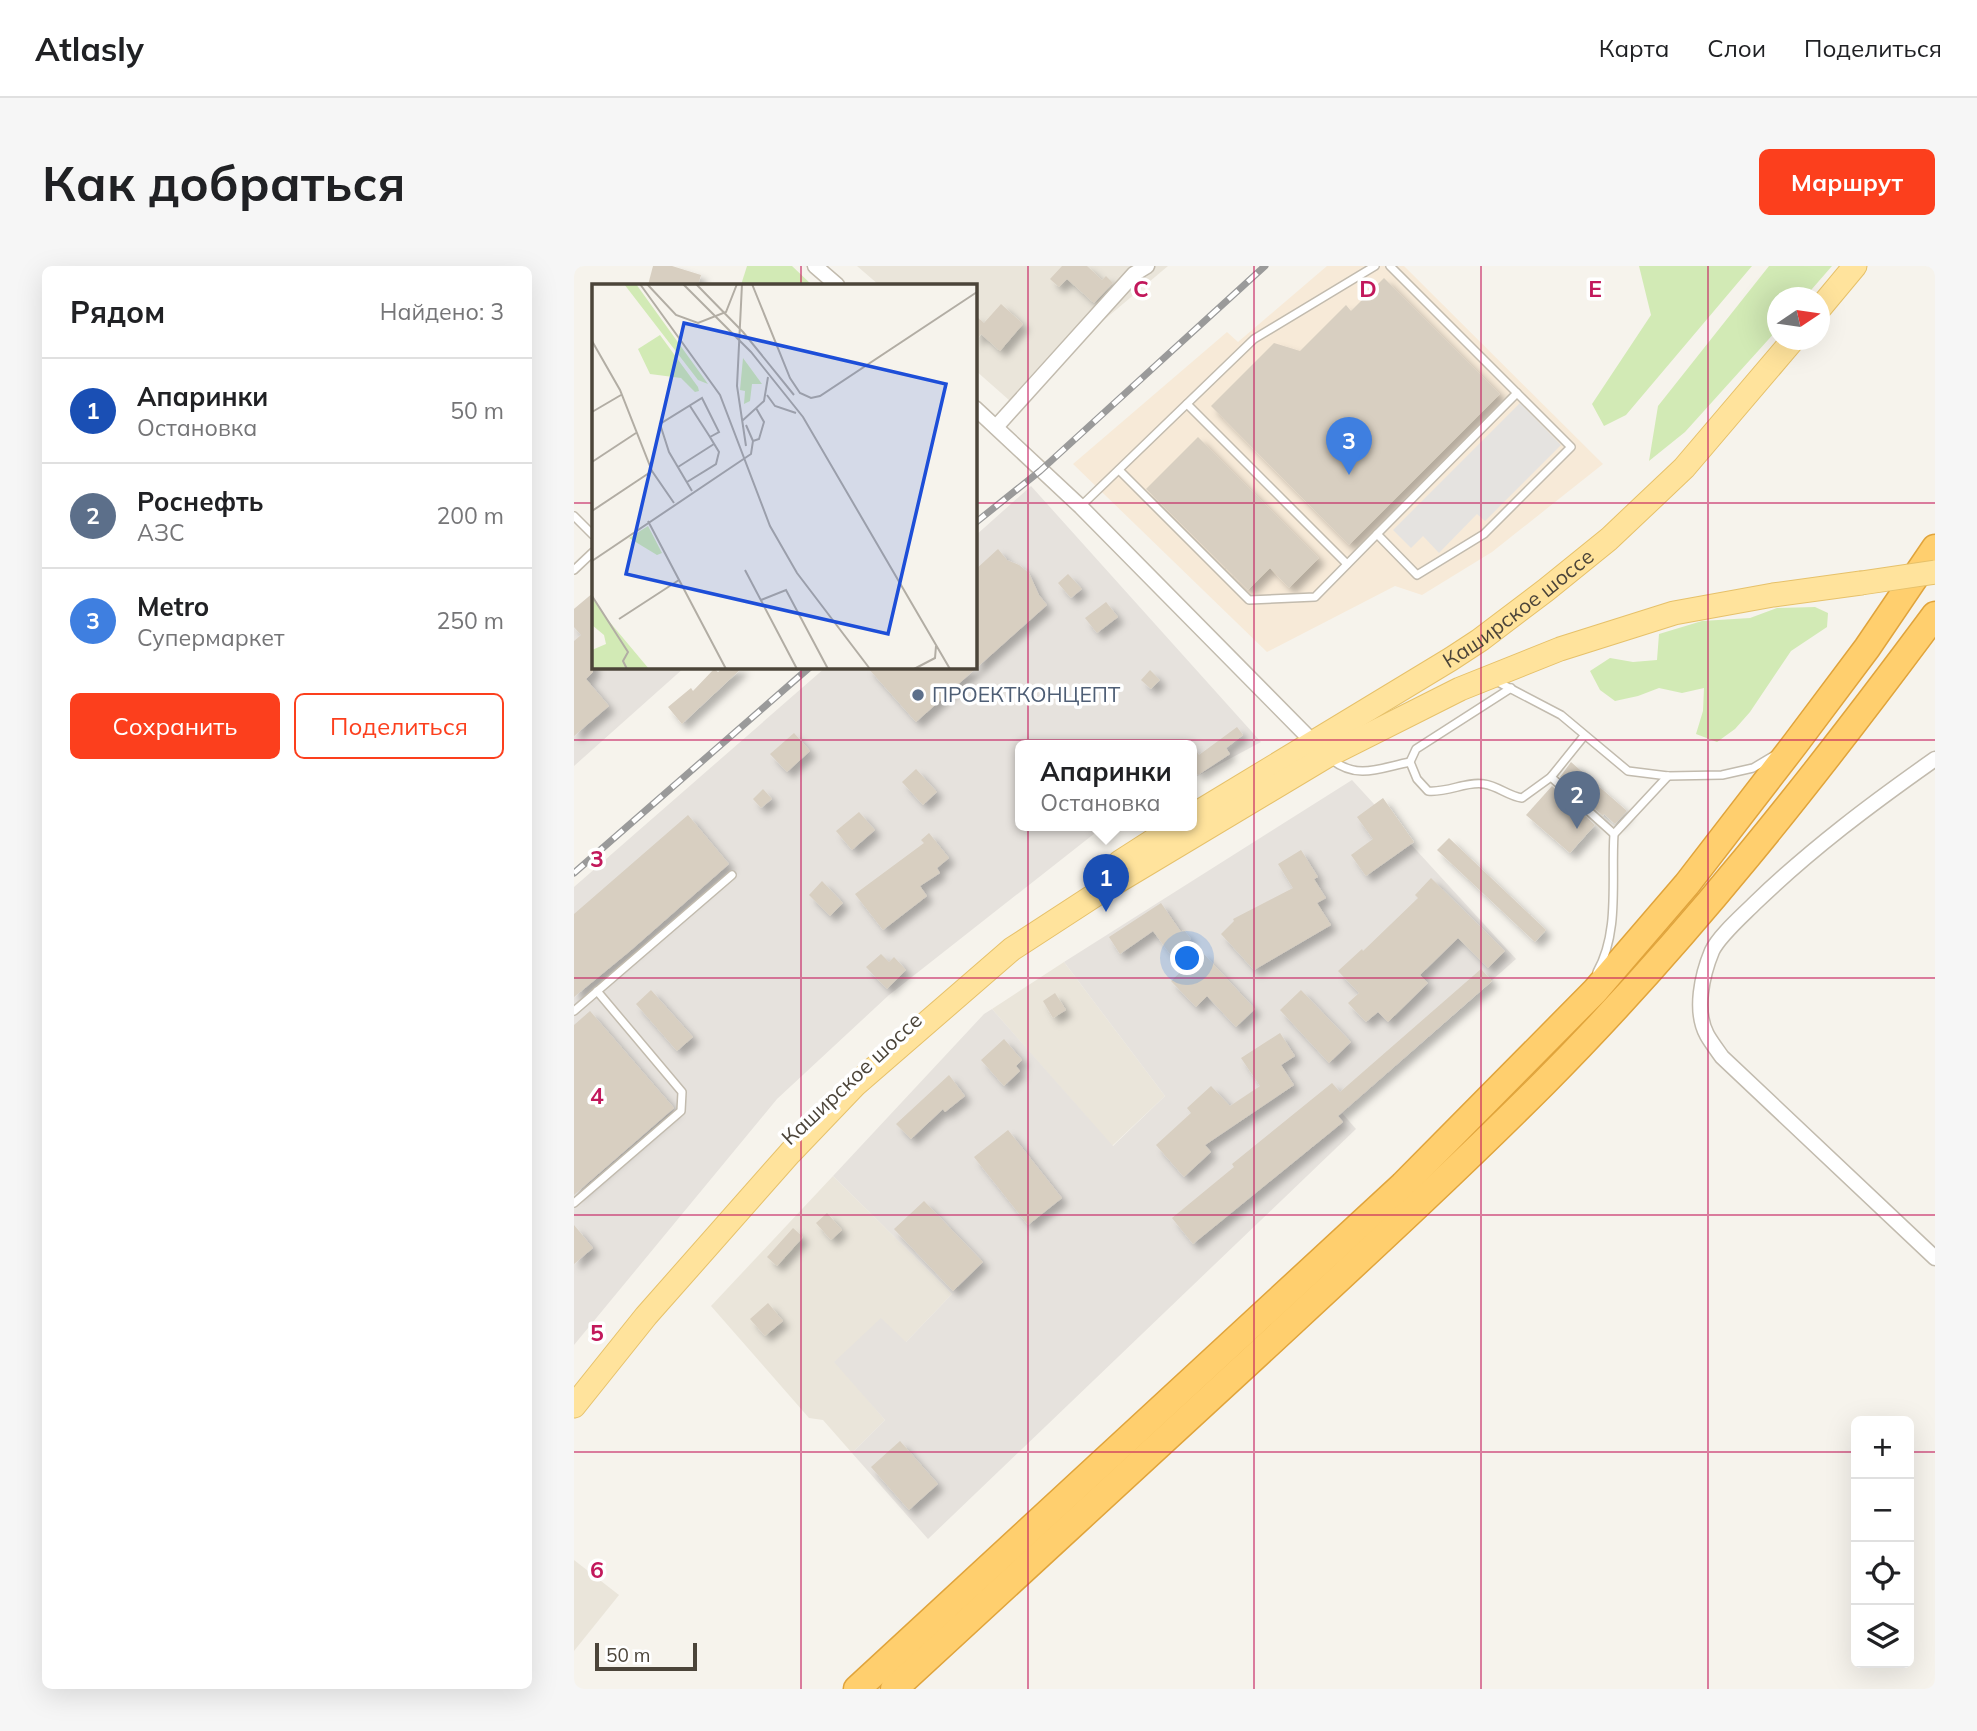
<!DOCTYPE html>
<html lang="ru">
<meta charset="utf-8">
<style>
body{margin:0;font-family:Mulish,sans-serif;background:#f6f6f6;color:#202124}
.controls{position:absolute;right:21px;bottom:21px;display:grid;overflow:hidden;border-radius:10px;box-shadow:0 7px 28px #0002}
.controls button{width:63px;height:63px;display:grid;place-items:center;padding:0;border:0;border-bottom:2px solid #e0e0e0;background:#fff;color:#202124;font:35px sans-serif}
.compass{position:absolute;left:1193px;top:21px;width:63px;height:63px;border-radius:50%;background:#fff;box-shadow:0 7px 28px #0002;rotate:77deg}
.scale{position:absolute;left:21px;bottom:18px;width:102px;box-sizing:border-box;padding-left:7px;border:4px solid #4b4439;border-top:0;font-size:19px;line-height:24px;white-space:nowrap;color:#4b4439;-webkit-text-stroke:5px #fff;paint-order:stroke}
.you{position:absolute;left:614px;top:693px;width:24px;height:24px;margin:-18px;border:5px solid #fff;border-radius:50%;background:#1a73e8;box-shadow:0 0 0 10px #1a73e833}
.badge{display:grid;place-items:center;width:46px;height:46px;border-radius:50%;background:#fc3f1d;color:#fff;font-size:23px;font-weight:700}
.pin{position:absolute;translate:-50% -58px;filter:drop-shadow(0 2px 4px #0008)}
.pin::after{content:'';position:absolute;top:37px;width:24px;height:21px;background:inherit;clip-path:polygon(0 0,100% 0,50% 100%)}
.popup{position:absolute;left:441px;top:474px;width:182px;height:91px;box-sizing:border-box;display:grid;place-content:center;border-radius:10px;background:#fff;filter:drop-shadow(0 2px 5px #0005);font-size:23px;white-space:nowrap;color:#757577}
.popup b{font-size:26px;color:#202124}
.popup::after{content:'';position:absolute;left:50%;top:100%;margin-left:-14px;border:14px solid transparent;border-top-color:#fff}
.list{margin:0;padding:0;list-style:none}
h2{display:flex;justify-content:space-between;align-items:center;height:91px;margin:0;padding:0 28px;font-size:30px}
h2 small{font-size:23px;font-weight:400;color:#757577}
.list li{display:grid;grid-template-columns:46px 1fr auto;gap:21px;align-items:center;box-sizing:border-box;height:105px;padding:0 28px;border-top:2px solid #e0e0e0}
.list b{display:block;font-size:26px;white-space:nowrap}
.list p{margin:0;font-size:23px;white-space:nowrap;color:#757577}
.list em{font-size:23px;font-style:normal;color:#757577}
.actions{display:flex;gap:14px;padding:21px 28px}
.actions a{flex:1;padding:16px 0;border:2px solid #fc3f1d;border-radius:10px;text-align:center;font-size:24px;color:#fc3f1d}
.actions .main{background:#fc3f1d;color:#fff}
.icon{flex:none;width:38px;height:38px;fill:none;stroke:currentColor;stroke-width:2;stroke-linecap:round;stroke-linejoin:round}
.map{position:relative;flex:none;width:1361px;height:1423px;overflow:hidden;border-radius:10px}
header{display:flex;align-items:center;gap:42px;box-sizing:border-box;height:98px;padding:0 35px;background:#fff;border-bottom:2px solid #e0e0e0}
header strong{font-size:33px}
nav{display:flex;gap:38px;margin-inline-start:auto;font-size:24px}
.intro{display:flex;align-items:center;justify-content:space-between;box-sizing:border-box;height:168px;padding:0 42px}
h1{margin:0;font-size:49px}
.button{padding:18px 32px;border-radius:10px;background:#fc3f1d;color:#fff;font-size:24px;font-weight:700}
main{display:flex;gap:42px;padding:0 42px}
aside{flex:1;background:#fff;border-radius:10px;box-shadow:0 7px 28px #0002}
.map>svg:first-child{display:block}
</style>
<header>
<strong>Atlasly</strong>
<nav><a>Карта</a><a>Слои</a><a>Поделиться</a></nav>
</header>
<div class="intro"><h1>Как добраться</h1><a class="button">Маршрут</a></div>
<main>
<aside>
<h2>Рядом<small>Найдено: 3</small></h2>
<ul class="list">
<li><span class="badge" style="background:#1a4fb4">1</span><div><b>Апаринки</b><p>Остановка</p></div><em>50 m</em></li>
<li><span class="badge" style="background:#5c6f8a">2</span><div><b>Роснефть</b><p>АЗС</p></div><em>200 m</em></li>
<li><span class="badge" style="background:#3f7fe0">3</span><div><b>Metro</b><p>Супермаркет</p></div><em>250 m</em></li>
</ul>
<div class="actions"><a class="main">Сохранить</a><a>Поделиться</a></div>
</aside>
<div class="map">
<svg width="1361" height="1423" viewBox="0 0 1361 1423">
<defs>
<filter id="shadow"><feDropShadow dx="6" dy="6" stdDeviation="3.5" flood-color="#0004"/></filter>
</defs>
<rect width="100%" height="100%" fill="#f6f3ec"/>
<g fill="#eae5da">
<polygon points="283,0 594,0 435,134 401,104 401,19 305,19"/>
<polygon points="490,696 591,830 538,880 418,743"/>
<polygon points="259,910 378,1028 332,1076 261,1095 311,1154 278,1187 249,1154 235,1152 137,1040"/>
<polygon points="0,1294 45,1329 0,1385"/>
</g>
<polygon fill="#f7ead8" points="753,0 830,0 1029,198 918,286 848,329 821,320 693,386 499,198 653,66 664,76"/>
<g fill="#e6e2dd">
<polygon points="457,220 687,476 618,513 618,480 446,480 446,560 530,560 315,729 203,833 0,1079 0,621 252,401 401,401 401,270"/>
<polygon points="19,327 19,401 111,401 0,500 0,343"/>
<polygon points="778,514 942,693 768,847 782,863 354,1273 278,1187 311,1154 260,1096 307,1052 332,1076 378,1028 259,910 410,748 418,743 539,880 591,830 490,696"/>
</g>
<g fill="#d2eab5">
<polygon points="173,0 218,0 238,19 167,19"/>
<polygon points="1065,0 1178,0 1052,149 1030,160 1018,138 1077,49"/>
<polygon points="1195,0 1258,0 1231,31 1204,32 1203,64 1111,166 1075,195 1084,140"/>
<polygon points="1241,341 1254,347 1253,361 1217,385 1176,446 1161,463 1143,476 1122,468 1129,445 1130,422 1108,427 1085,422 1064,430 1041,435 1026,424 1016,405 1036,392 1059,396 1083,394 1085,368 1128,355 1176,352 1203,342"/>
</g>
<polygon fill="#e5e3e0" points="946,137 987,179 911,255 903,248 865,287 849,270 837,282 819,264"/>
<g fill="#d8cfc1" filter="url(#shadow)">
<polygon points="79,0 98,0 127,9 124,19 74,19"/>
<polygon points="488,0 513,0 528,14 532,10 539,17 520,37 493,13 485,21 476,13"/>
<polygon points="810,12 926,128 775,279 637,140 700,77 726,85 772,39 777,45"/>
<polygon points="427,38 449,58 426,85 407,68 401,76 401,49 410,57"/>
<polygon points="624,171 745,292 715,322 696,302 674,324 572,223"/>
<polygon points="424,283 433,294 445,299 455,307 465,329 473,339 342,456 293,401 401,401 401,304"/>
<polygon points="494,308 508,323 497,332 484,317"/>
<polygon points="19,327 19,406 12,413 35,440 0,470 0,375 7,369 0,361 0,343"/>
<polygon points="532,336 544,351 523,367 511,352"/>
<polygon points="150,401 169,401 108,458 94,441 117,422 119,425 140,403 144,406"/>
<polygon points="576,404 586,414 577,423 567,414"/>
<polygon points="663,461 669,469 652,482 656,488 624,509 618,500 618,479 625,489"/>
<polygon points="220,467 236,485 213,506 196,488"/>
<polygon points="997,496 1053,545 1041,558 1030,548 1029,550 986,511"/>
<polygon points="342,503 363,526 349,539 328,516"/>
<polygon points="978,520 1021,559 996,587 952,549"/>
<polygon points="189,523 198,533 187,542 179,533"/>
<polygon points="809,532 840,576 792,610 777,589 799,573 783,551"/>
<polygon points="285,546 301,564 278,584 262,565"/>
<polygon points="114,549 155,598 56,685 0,731 0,648"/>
<polygon points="355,567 375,592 363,602 366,607 346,620 353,630 309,664 281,628 350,577 347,574"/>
<polygon points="875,572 972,664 961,676 863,584"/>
<polygon points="727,584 744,611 740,613 752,632 743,637 757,659 680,704 647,668 660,655 659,653 719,622 704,598"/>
<polygon points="857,612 931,685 914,702 884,672 846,709 854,717 814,756 804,746 792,756 774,737 785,727 764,705 788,683 789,685 844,632 841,629"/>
<polygon points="248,615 269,637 256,650 235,629"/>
<polygon points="587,637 607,666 610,664 617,673 596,688 579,665 546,688 535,671"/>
<polygon points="628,686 681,743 662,761 633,730 622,741 597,715"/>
<polygon points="307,688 315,696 320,691 332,704 313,723 292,701"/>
<polygon points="907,703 918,715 764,850 769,856 619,978 598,952 660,901 658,898 758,817 766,826"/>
<polygon points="77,724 119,771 103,785 62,738"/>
<polygon points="727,724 777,776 755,797 706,744"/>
<polygon points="481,727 492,744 479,752 469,735"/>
<polygon points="16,745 100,842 0,929 0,759"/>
<polygon points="706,767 721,790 707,799 720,819 631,879 637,886 610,911 582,879 617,847 613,842 637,820 656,840 686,820 667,792"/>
<polygon points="430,773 448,794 442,800 446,805 430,820 407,794"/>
<polygon points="375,809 391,830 371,846 369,843 337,873 322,858"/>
<polygon points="434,864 488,932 454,959 400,891"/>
<polygon points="350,935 409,996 379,1025 320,963"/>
<polygon points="253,947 268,964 257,974 242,957"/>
<polygon points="0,959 19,982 0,998"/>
<polygon points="219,962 229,971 203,1000 193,991"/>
<polygon points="194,1037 209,1055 191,1070 176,1053"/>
<polygon points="326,1175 364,1218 335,1244 297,1201"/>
</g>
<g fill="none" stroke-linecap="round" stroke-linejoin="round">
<defs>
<g id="lane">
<polyline points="613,138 773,298"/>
<polyline points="545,204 675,334 741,331 803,268 843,309 910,268 997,181 816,0"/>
<polyline points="507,240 680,73 801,0"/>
<polyline points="0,250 19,269"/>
<polyline points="803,268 943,127"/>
<polyline points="0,304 19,286"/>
<polyline points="922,415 987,449 1054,505 1094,510 1148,509 1179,502 1199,490"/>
<path d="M937 422 842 483 836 496 843 513 854 525C874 527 892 515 910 518 924 520 934 530 948 532L977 511 1010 470"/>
<path d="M758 494C784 514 806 502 836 496"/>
<polyline points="977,511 1040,568"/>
<path d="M1023 706C1046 666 1037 612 1040 568L1094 510"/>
<polyline points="0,745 158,609"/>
<polyline points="0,937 107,845 108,826 23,725"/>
</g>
<g id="street">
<polyline points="241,0 263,19"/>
<polyline points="401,142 507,241 740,477"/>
<polyline points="422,161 560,8 573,0"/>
<path d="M1361 493C1297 538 1237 583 1181 637 1168 650 1145 670 1138 685 1128 709 1120 745 1133 769 1137 776 1143 784 1148 791L1361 992"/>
</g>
<g id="primary">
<polyline points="1246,42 1281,0"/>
<path id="s1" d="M618 550 877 393 906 374 972 324 1035 273 1110 202 1219 74"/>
<polyline points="546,596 602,560"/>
<polyline points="0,1140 72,1050 216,887 281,819 438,683 521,629 753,490 886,423 986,383 1100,347 1199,329 1287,317"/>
</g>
<g id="highway">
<polyline points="283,1423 829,919 1021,725 1113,618 1221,478 1293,382 1361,282"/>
<path d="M320 1423C442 1311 564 1198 686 1086 782 997 878 909 970 817 1114 672 1240 512 1361 349"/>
</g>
</defs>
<use href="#lane" stroke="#c2bbae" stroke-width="10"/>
<use href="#street" stroke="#c2bbae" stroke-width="17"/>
<use href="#primary" stroke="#e6c16a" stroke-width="25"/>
<use href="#highway" stroke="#e0a43c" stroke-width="29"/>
<use href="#lane" stroke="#fff" stroke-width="7"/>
<use href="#street" stroke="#fff" stroke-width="14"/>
<use href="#primary" stroke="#ffe39c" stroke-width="23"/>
<use href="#highway" stroke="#ffcf6e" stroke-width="26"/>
<defs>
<g id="rail">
<polyline points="401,257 466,205 691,0"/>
<polyline points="0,607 236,401"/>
</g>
</defs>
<use href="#rail" stroke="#9a9a9a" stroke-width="7"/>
<use href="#rail" stroke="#fff" stroke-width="4.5" stroke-dasharray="13" stroke-linecap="butt"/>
<defs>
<polyline id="primary-bridge" points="1287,317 1361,306"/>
</defs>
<use href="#primary-bridge" stroke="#e6c16a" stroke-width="25" stroke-linecap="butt"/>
<use href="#primary-bridge" stroke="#ffe39c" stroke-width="23"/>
</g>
<path fill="none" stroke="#c2185b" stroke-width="2" stroke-opacity="0.55" d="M227 0V19M454 0V1423M680 0V1423M907 0V1423M1134 0V1423M0 237H19M401 237H1361M227 401V1423M0 474H1361M0 712H1361M0 949H1361M0 1186H1282M1335 1186H1361"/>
<circle fill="#5c6f8a" stroke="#fff" stroke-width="2.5" cx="344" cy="429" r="7"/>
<g text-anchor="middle" stroke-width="7" stroke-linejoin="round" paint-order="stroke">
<g font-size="21" fill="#4b4439" stroke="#fff">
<text dy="7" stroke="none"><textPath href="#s1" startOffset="387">Каширское шоссе</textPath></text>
<text transform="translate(278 813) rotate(-43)" y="7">Каширское шоссе</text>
</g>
<g font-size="21" fill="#4e5e75" stroke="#fff" text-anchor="start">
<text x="358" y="436">ПРОЕКТКОНЦЕПТ</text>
</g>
</g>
<g transform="translate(18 18)">
<rect width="385" height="385" fill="#f6f3ec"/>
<path d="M32 0H44L116 100 106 96ZM68 51 106 103 107 107 103 108 89 94 58 90 46 65ZM151 74 170 100H160L158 117 152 120 153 107 148 106ZM56 242 70 269 65 271 37 254ZM0 314 16 336 57 385H0V366L14 360 12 351 0 341Z" fill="#d2eab5"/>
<path fill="none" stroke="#b2ada4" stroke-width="2" d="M48 0 128 111 178 242 205 289 278 385M55 0 84 31 106 39 134 28 145 0M91 0 159 68 211 133 358 385M104 0 151 48 202 111M150 0 145 102 154 162M160 0 198 94 208 109 219 114 228 112 385 8M0 57 28 106 60 187 82 219M175 111 183 122 204 129M98 122 118 153M0 128 29 111M150 137 172 117 176 93M161 157 167 155 172 138 164 124M0 178 44 149M86 183 122 160M95 198 124 180 127 168 118 153 127 148 110 114 68 140 77 168 100 207M0 227 60 187M56 237 134 385M0 277 159 170 161 157 154 141M153 286 205 385M0 312 36 368 31 377 35 385M169 316 194 306 236 385M27 335 87 296M322 385 343 374 344 362"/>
<path fill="#1d4ed8" fill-opacity="0.15" stroke="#1d4ed8" stroke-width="3.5" d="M92 39 354 100 296 350 34 290Z"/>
<rect width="385" height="385" fill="none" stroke="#4b4439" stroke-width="3.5"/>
</g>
<g font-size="23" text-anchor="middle" font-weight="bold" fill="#c2185b" stroke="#fff" stroke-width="7" stroke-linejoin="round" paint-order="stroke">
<text x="567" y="31">C</text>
<text x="794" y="31">D</text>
<text x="1021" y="31">E</text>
<text x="23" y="601">3</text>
<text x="23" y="838">4</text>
<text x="23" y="1075">5</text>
<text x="23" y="1312">6</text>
</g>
</svg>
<div class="controls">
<button>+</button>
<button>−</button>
<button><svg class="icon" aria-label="locate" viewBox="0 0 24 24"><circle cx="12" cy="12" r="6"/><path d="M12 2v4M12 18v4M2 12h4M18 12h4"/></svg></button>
<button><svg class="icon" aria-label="layers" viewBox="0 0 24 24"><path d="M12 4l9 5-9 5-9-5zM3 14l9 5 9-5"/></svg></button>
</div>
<svg class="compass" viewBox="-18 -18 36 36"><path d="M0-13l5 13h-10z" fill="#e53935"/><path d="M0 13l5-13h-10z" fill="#757577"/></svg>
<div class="scale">50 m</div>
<div class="you"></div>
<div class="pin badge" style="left:532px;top:646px;background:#1a4fb4">1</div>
<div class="popup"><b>Апаринки</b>Остановка</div>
<div class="pin badge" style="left:1003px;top:563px;background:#5c6f8a">2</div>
<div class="pin badge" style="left:775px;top:209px;background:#3f7fe0">3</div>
</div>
</main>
